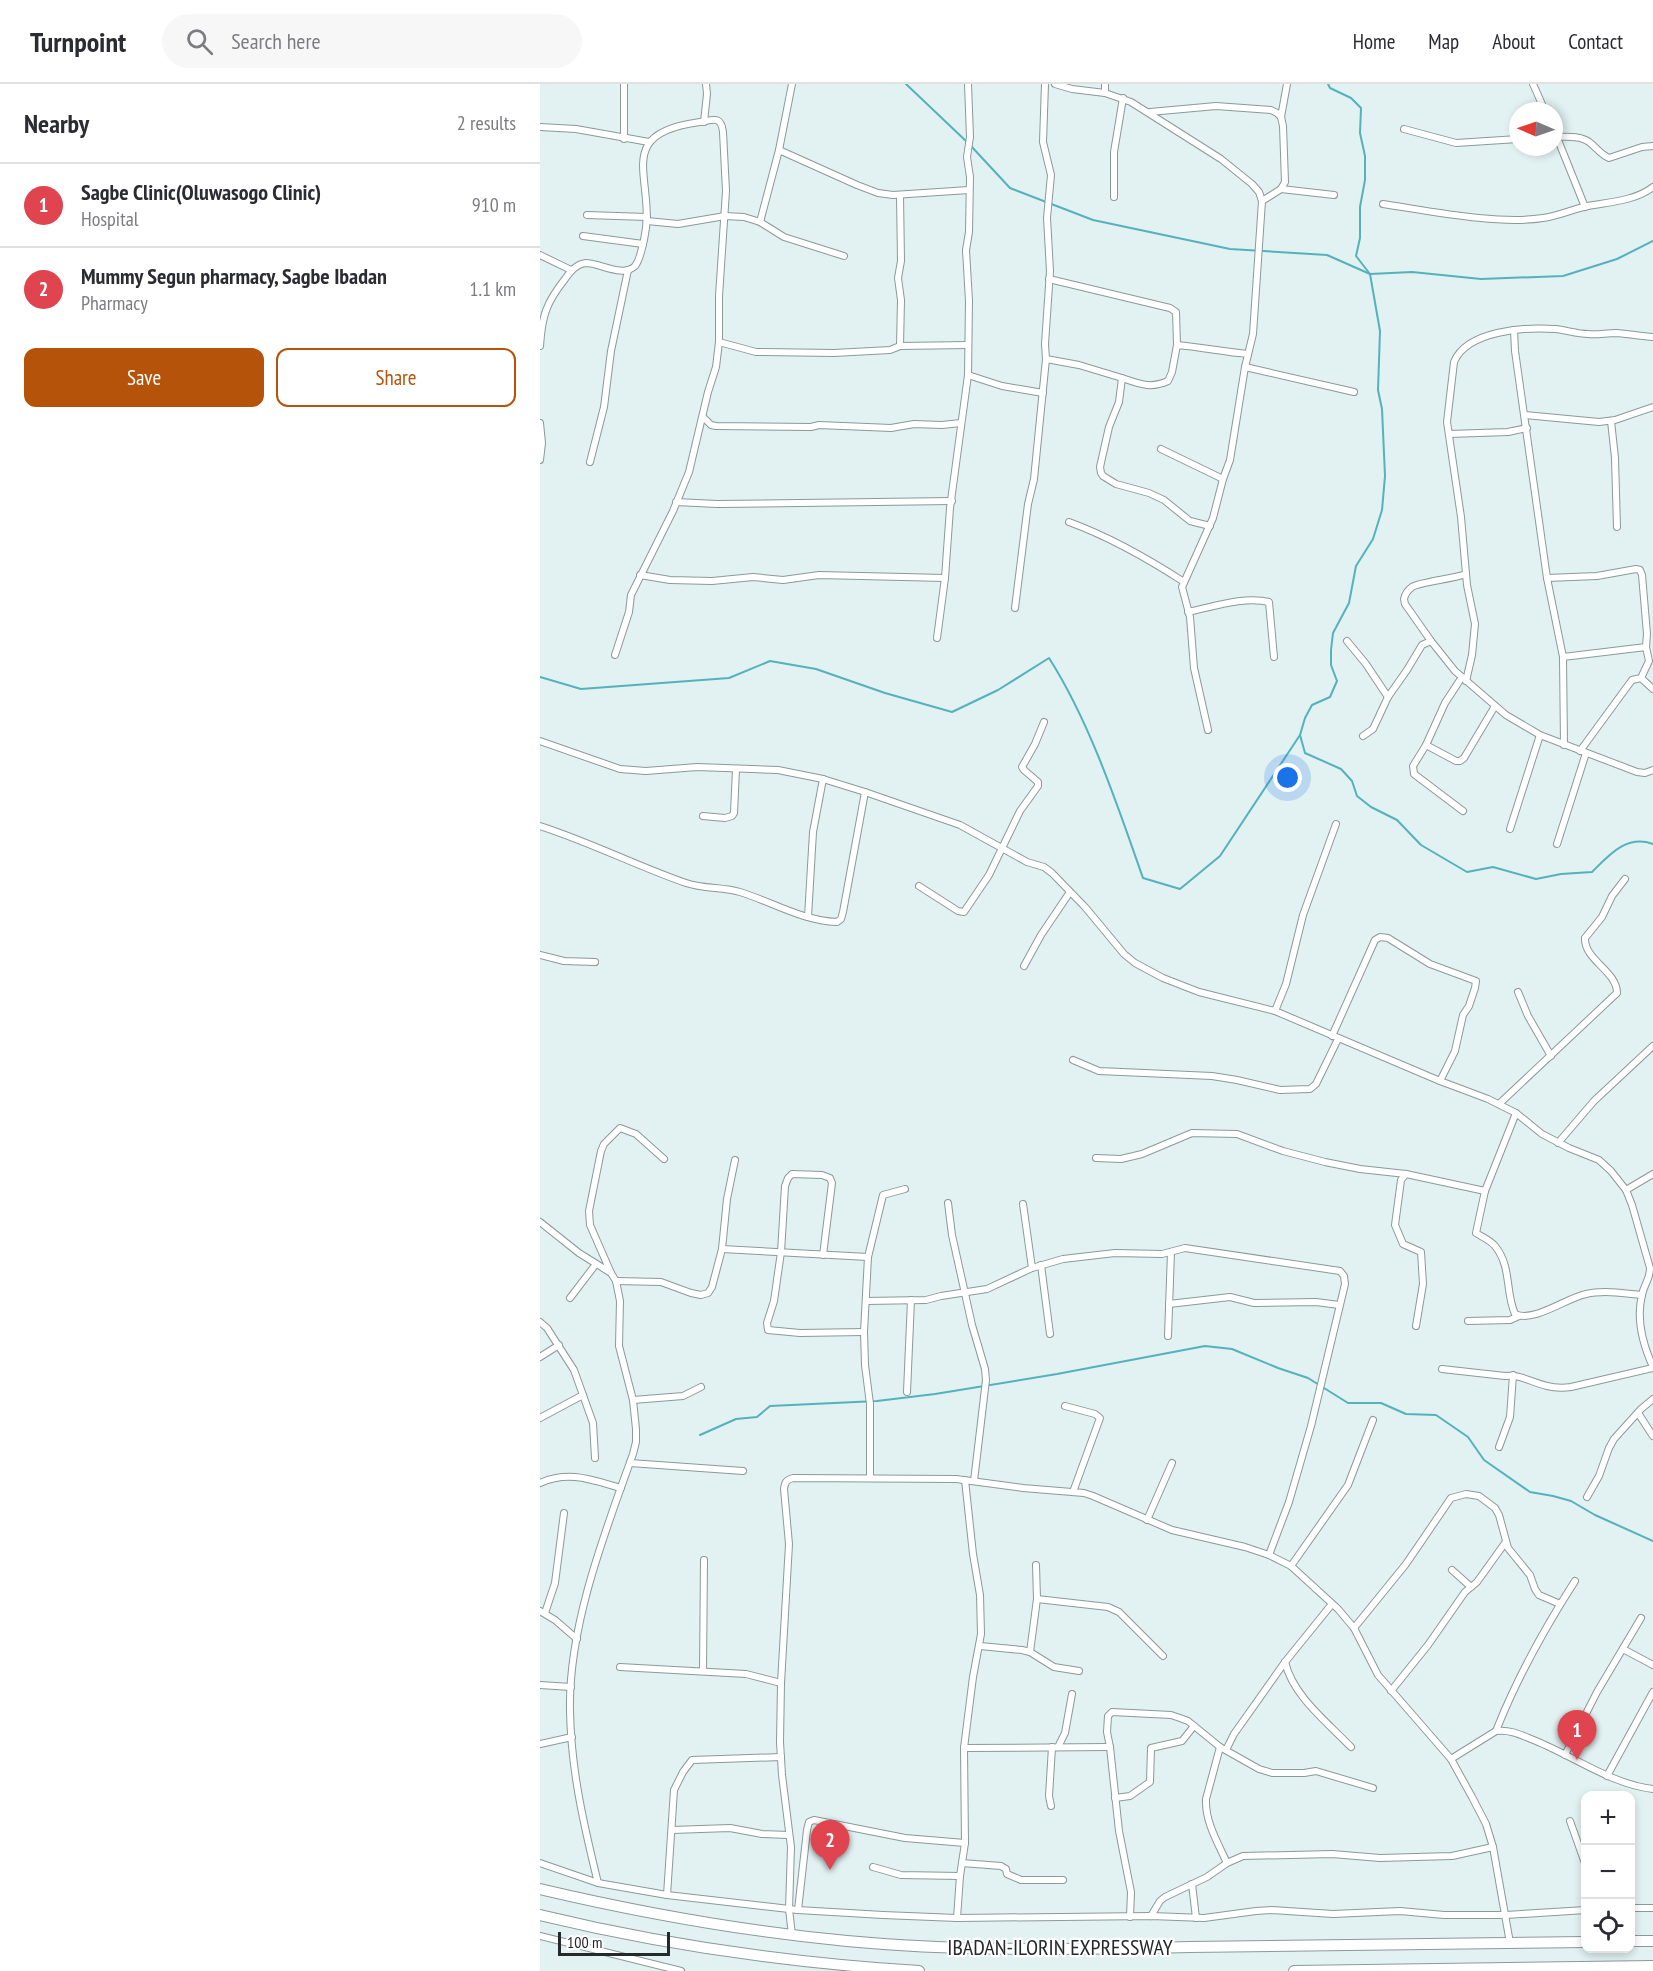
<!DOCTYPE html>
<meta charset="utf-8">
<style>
body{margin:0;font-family:"PT Sans Narrow",sans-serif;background:#f7f7f7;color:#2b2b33}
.controls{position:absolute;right:18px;bottom:18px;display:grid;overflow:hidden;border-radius:12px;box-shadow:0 3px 9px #0003}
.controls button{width:54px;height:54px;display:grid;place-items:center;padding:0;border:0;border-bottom:2px solid #e1e1e2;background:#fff;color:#2b2b33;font:30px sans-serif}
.compass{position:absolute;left:969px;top:18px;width:54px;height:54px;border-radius:50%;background:#fff;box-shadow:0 3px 9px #0003;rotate:272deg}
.scale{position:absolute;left:18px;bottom:15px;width:112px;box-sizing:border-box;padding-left:6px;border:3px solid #24292a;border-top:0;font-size:16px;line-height:21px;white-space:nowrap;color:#24292a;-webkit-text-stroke:4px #fff;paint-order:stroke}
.you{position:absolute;left:748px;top:694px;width:21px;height:21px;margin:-15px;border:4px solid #fff;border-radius:50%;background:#1a73e8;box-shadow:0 0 0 9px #1a73e833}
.badge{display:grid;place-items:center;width:39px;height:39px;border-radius:50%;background:#b45309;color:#fff;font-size:20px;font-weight:700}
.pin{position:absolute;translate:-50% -50px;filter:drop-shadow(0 2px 3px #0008)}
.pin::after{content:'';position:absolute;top:32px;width:21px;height:18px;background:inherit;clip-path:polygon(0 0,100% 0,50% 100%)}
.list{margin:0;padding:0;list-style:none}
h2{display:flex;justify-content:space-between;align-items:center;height:78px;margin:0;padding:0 24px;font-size:26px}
h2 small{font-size:20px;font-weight:400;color:#7c7c81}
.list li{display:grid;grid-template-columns:39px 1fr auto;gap:18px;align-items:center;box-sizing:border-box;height:84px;padding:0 24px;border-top:2px solid #e1e1e2}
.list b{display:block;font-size:22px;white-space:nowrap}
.list p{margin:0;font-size:20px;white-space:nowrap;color:#7c7c81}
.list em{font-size:20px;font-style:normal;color:#7c7c81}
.actions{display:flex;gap:12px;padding:18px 24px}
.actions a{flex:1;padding:14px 0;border:2px solid #b45309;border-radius:12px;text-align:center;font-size:21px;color:#b45309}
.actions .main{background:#b45309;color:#fff}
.icon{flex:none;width:33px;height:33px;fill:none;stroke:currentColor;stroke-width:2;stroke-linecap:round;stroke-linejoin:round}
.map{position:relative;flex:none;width:1113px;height:1887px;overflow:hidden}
header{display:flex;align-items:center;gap:36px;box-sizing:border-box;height:84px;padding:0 30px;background:#fff;border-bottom:2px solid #e1e1e2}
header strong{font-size:28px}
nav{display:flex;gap:33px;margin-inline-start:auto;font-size:21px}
.search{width:420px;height:54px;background:#f7f7f7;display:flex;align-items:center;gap:15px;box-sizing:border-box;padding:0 21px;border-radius:33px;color:#7c7c81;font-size:22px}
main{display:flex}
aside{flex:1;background:#fff}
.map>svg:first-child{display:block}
</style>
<header>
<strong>Turnpoint</strong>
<div class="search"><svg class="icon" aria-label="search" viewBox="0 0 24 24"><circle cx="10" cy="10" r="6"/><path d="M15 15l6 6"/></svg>Search here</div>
<nav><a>Home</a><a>Map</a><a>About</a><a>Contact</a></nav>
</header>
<main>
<aside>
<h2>Nearby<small>2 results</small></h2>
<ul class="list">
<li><span class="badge" style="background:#e0444e">1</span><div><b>Sagbe Clinic(Oluwasogo Clinic)</b><p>Hospital</p></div><em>910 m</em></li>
<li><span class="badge" style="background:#e0444e">2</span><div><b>Mummy Segun pharmacy, Sagbe Ibadan</b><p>Pharmacy</p></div><em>1.1 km</em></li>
</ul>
<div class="actions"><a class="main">Save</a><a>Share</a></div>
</aside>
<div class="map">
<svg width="1113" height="1887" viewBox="0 0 1113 1887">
<rect width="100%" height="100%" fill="#e2f1f2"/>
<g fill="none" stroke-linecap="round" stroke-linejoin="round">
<g stroke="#54b2ba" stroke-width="2">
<polyline points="366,0 427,58"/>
<path d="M788 0 790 4 811 14 821 24 820 49 825 72V96L820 123V154L816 172 830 190 840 247 838 306 842 325 845 392 842 426 833 455 816 482 809 519 793 549 791 566V581L797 597 790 613 772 621 765 634 760 651 765 669 801 685 812 697 817 712 831 723 857 736 881 761 927 788 953 783 996 795 1021 790 1052 788C1069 771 1087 750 1113 760"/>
<polyline points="431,62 470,104 553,136 690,165 787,171 830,190 872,188 941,195 1023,192 1077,175 1113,157"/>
<path d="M0 593 41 605 189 594 230 577 276 585 345 609 412 628 458 606 509 574C550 638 578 723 603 794L640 805 680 772 760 651"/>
<polyline points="160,1351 196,1335 217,1333 230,1322 337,1317 395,1310 517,1290 665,1262 692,1265 738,1284 768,1294 808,1319 841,1319 866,1330 896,1331 928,1353 944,1376 990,1408 1013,1412 1031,1417 1055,1431 1113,1457"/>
</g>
<defs>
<g id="minor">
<polyline points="515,0 532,5 565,9 591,18 681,75 712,100 719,108 722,117 713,250 705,283 690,376 683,395 673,434 642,503 650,533 654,584 668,646"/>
<polyline points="993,0 1005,27"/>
<polyline points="565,9 565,0"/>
<polyline points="610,28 676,22 731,26 737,29 741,33"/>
<polyline points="164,38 167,10 166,0"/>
<polyline points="0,43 36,45 109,58"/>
<polyline points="864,45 916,59 978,55"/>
<polyline points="1014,46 1045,123"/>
<path d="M1014 53C1025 53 1040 51 1049 58 1056 63 1061 71 1069 74L1102 63 1113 62"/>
<polyline points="84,55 84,0"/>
<polyline points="239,66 317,101 338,109 353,111 429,106"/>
<polyline points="741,105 794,111"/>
<polyline points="574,113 574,68 583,14"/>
<polyline points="722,117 741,105 745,98 743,42 741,33 747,0"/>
<path d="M843 120C890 127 958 141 1003 134 1018 132 1033 125 1048 122 1069 118 1095 117 1113 103"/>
<polyline points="47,131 107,133"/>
<polyline points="107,137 138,140 185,132 204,133 220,138 244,153 304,172"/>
<polyline points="220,138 239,66 252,0"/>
<polyline points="43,152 103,160"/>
<polyline points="0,171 31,186"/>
<polyline points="509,195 630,224 636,228 637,261"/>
<polyline points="974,246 975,267 1007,494 1023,573"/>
<polyline points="179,258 216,268 294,269 350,266 360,262 428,261"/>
<path d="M0 262C2 232 6 219 25 195 30 188 36 180 46 179 60 179 83 194 95 182 100 176 102 164 104 156 118 96 69 50 160 38 173 36 181 31 183 48L186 107 179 212V258L176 283 168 308 149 388 133 427 91 511 89 528 75 571"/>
<polyline points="360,262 361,216 358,194 361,177 360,111"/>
<polyline points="506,275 539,281 582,294"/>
<polyline points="705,283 814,308"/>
<polyline points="428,291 462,302 503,309"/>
<polyline points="985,331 1059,338 1075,336 1113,323"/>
<polyline points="163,333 171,341 176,342 271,343 279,341 351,344 374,340 402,341 421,339"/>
<polyline points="1071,337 1075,374 1077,443"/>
<polyline points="0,339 2,359 0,376"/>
<polyline points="909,350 968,348 987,344"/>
<polyline points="621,365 683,395"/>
<polyline points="50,378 64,323 71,267 88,186"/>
<polyline points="136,418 177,420 412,417"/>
<path d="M529 438C570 453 607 474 644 498"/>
<path d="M670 442 650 437 624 416 609 409 576 400 563 392 561 389 560 383 569 343 579 318 582 294C600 300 610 305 628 297L632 288 637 261C661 263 684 268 708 270"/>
<path d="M926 490C913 495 879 498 872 503 868 506 865 510 864 515L865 520 891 557 915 587 966 631 1000 651 1097 688 1105 689 1113 686"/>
<polyline points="100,491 130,496 172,497 213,493 243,496 279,491 405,494 410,424 428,291 429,217 426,166 429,148 430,93 427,73 430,53 428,0"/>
<polyline points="1007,494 1057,492 1096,485 1100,486 1102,491 1107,550 1106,563 1109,577 1101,594 1092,596 1040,667"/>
<polyline points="475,524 488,420 494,395 506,275 505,260 510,187 507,134 511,91 503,58 505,0"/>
<path d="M648 528C673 523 704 512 729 518L734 573"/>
<polyline points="397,554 405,494"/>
<polyline points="807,557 826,580 848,613"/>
<polyline points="922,593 905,619 886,661 873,682 874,690 923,727"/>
<polyline points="1101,594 1113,605"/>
<path d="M926 597 932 571 935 540 927 501 921 433 907 338 914 278C927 246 986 243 1015 245 1026 246 1037 250 1048 250 1057 251 1066 249 1076 249 1088 250 1101 252 1113 253"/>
<polyline points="823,652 833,645 848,613 867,586 882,561 891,557"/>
<path d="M0 657 80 685 106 687 157 683 212 685 238 686 283 695 325 708 420 741 487 778 504 783 512 789 545 823 584 870 595 879 623 894 659 908 735 927 900 997 948 1015 976 1029 1002 1050 1029 1064 1059 1076 1071 1087 1086 1106 1092 1121 1110 1184C1110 1196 1104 1200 1102 1211 1096 1235 1103 1261 1113 1283"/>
<polyline points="886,661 916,677 920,677 924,674 955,622"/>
<polyline points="1024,661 1023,573 1106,563"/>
<polyline points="163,732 185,734 192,732 194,729 196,685"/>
<path d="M0 742C50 758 97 782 146 799 164 805 183 803 200 808 232 818 263 837 297 838L301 835 303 828 325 708"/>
<polyline points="970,745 1000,651"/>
<polyline points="1017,760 1046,669"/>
<polyline points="379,802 418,827 424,828 449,791 480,727 498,702 498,698 484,686 482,683 495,660 504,638"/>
<polyline points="268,833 273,748 283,695"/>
<polyline points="0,871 24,877 55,878"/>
<polyline points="484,882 501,851 530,808"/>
<polyline points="978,908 988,932 1011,972"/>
<polyline points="735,927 746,900 763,831 796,740"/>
<polyline points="792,952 835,856 840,853 848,854 890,880 936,897 935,904 929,922 923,931 915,967 900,997"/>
<polyline points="533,976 559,987 672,992 697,996 740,1006 770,1005 776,1000 798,955"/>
<path d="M959 1020 1077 909C1077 887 1044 876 1045 854L1062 833 1072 812 1085 795"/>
<path d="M976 1029 945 1107 936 1149C942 1153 950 1156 955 1162 972 1183 965 1208 975 1230 994 1239 1026 1214 1046 1210 1063 1206 1084 1209 1102 1211"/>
<polyline points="1018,1059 1054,1017 1113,962"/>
<polyline points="556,1074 581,1075 602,1070 652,1049 697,1050 743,1067 785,1078 820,1085 866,1090 945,1107"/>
<polyline points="866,1090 861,1096 855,1141 863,1160 881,1168 883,1200 876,1242"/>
<polyline points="1086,1106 1113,1090"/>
<polyline points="408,1119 412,1151 432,1241 445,1285 446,1296 434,1397"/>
<polyline points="483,1120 492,1184"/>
<path d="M0 1138 39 1169 71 1189 76 1197 80 1217 79 1262 93 1316 96 1345V1358L93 1370C65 1448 28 1543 30 1627 31 1686 44 1742 58 1799"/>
<polyline points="182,1165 328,1173"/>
<polyline points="283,1171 292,1099 290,1094 282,1091 252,1090 248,1094 245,1102 241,1168 234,1217 227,1239 228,1246 260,1249 324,1248"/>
<polyline points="501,1181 510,1250"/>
<polyline points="71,1189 50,1141 49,1127 61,1067 64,1060 80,1044 96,1050 124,1075"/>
<polyline points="76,1197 121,1198 151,1209 161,1211 168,1209 172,1203 182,1165 187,1115 195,1076"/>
<polyline points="30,1214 56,1180"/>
<polyline points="326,1217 386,1216 401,1212 447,1205 492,1184 523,1175 575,1169 622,1170 645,1164 800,1187 804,1192 805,1200 771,1342 749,1418 729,1471"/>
<polyline points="629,1220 690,1213 714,1219 776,1218 799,1221"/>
<polyline points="928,1237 970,1236 979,1232"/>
<polyline points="0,1238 7,1244 34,1286 53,1339 55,1374"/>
<polyline points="628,1252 631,1168"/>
<polyline points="0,1273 19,1261"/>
<path d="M902 1285 965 1292C980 1290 993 1299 1007 1302 1015 1304 1023 1304 1031 1303L1113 1284"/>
<polyline points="367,1308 371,1216"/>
<polyline points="93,1316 143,1312 161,1303"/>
<polyline points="525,1322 555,1330 560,1334 533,1408"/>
<polyline points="1098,1329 1113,1352"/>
<polyline points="0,1334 43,1311"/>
<polyline points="959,1363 970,1333 973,1291"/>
<polyline points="90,1379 203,1387"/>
<polyline points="330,1394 330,1320 325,1281 324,1248 328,1173 343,1111 365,1105"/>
<path d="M0 1399C29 1386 52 1396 81 1404"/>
<polyline points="1047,1413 1059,1392 1069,1364 1074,1355 1101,1325 1113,1315"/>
<polyline points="607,1436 632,1379"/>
<polyline points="751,1482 808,1401 833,1336"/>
<polyline points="931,1503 937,1498 965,1459"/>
<polyline points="497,1515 568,1523 579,1528 623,1572"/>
<polyline points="0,1527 15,1536 37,1555"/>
<polyline points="5,1529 15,1499 24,1429"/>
<polyline points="814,1544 866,1480 911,1414 926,1410 939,1412 955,1424 959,1431 968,1464 990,1491 995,1505 999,1511 1020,1520"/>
<polyline points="440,1562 482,1566 490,1568 514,1583 539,1587"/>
<polyline points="1083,1565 1113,1581"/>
<polyline points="490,1568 497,1515 496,1481"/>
<path d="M745 1578C753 1612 787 1638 811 1663"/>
<polyline points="80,1583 206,1590 241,1599"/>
<polyline points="163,1587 164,1476"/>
<polyline points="0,1601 31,1603"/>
<polyline points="851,1607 888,1561 925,1508 931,1503 912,1486"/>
<path d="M956 1647C977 1594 1004 1545 1035 1497"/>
<polyline points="0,1660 32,1653"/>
<polyline points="518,1663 525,1649 532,1610"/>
<path d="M680 1663 666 1715C665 1738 678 1759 687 1779"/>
<polyline points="424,1664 570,1663"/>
<polyline points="686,1666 694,1650 745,1578 792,1520"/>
<polyline points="1025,1671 1057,1608 1101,1534"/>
<path d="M911 1675 956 1647C971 1645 983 1652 996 1657 1035 1673 1071 1700 1113 1705"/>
<polyline points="1067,1692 1113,1608"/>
<polyline points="575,1714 590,1712 610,1698 611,1664 642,1657 654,1642"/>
<polyline points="511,1722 509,1712 512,1663"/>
<polyline points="1030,1737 1046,1782"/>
<polyline points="132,1746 190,1744 222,1750 249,1751"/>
<polyline points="0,1779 58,1799 127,1811 258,1826 343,1831 417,1834 611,1832 664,1834 716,1827 732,1826 793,1830 860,1827 904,1831 966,1831 1046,1826"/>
<polyline points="422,1779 461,1782 466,1785 467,1790 481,1796 523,1796"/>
<polyline points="333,1783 361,1791 420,1792"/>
<polyline points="652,1800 656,1834"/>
<polyline points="127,1811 134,1706 143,1688 152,1676 241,1673"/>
<polyline points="1090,1824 1113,1824"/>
<polyline points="258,1826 267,1746 269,1738 274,1736 365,1754 425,1759"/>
<polyline points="611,1832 620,1817 625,1813 667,1793 687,1779 703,1772 792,1770 840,1774 912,1772 953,1763"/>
<polyline points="590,1833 591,1808 579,1747 570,1663 567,1648 568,1632 572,1628 631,1631 640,1634 648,1637 680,1663 719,1685 732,1689 764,1689 776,1687 833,1704"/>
<polyline points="417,1834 420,1792 425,1759 424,1664 433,1593 441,1550 440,1511 433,1470 425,1396"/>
<path d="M252 1851 249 1825 251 1763 242 1691 240 1658 241 1599 249 1460 244 1405C245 1398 246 1396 253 1394L416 1395 483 1404 544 1409 553 1412 632 1446 705 1463 729 1471 751 1482 798 1525 814 1544 838 1591 911 1675 932 1713 946 1740 953 1763 970 1859"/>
<polyline points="0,1852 141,1887"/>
</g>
<g id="motorway">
<path d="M0 1805C102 1829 203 1847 307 1857 421 1868 535 1865 650 1863 782 1862 914 1860 1046 1858"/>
<path d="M0 1831C124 1861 252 1879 379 1887"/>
<polyline points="1090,1857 1113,1857"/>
<polyline points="754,1887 1113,1882"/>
</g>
</defs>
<use href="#minor" stroke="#8b999b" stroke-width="8"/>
<use href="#motorway" stroke="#8b999b" stroke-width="12"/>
<use href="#minor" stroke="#fff" stroke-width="6"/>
<use href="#motorway" stroke="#fff" stroke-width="10"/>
</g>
<g text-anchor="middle" stroke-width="4.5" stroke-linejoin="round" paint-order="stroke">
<g font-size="22" fill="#24292a" stroke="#fff">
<text x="520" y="1871">IBADAN-ILORIN EXPRESSWAY</text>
</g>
</g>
</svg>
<div class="controls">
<button>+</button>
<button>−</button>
<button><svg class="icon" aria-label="locate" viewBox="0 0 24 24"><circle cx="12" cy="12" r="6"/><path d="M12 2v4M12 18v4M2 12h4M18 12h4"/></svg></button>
</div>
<svg class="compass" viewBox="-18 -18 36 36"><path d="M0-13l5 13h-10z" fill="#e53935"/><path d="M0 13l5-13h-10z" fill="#7c7c81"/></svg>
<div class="scale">100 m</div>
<div class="you"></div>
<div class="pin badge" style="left:1037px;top:1676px;background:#e0444e">1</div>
<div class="pin badge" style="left:290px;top:1786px;background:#e0444e">2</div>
</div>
</main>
